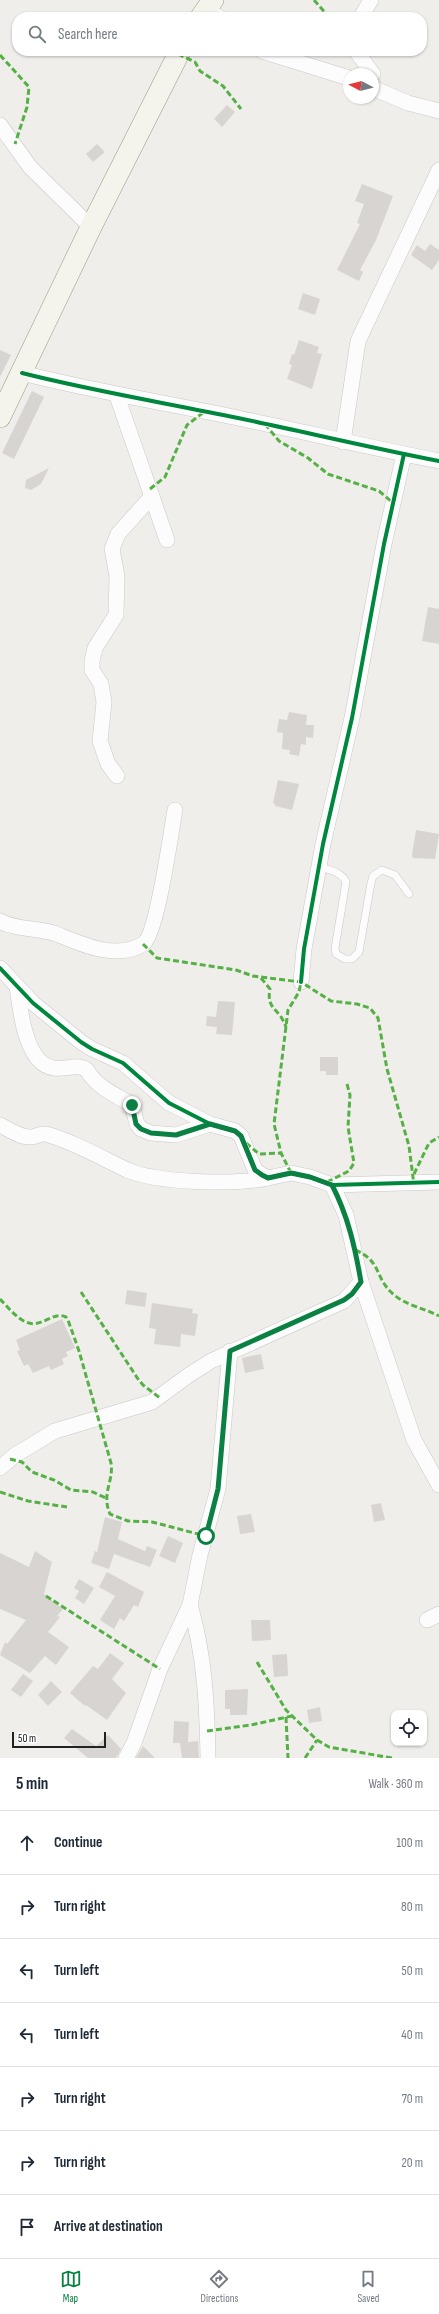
<!DOCTYPE html>
<meta charset="utf-8">
<style>
body{margin:0;font-family:"Sofia Sans Condensed",sans-serif;background:#f6f6f7;color:#1f2937}
.controls{position:absolute;right:12px;bottom:12px;display:grid;overflow:hidden;border-radius:8px;box-shadow:0 1px 3px #0004}
.controls button{width:36px;height:36px;display:grid;place-items:center;padding:0;border:0;border-bottom:1px solid #e0e1e3;background:#fff;color:#1f2937;font:20px sans-serif}
.compass{position:absolute;left:343px;top:68px;width:36px;height:36px;border-radius:50%;background:#fff;box-shadow:0 1px 3px #0004;rotate:277deg}
.scale{position:absolute;left:12px;bottom:10px;width:94px;box-sizing:border-box;padding-left:4px;border:2px solid #222;border-top:0;font-size:11px;line-height:14px;white-space:nowrap;color:#222;-webkit-text-stroke:3px #fff;paint-order:stroke}
.stop{position:absolute;width:12px;height:12px;margin:-9px;border:3px solid #0b8043;border-radius:50%;background:#fff}
.stop.end{background:#0b8043;border-color:#fff;box-shadow:0 1px 4px #0008}
.list{margin:0;padding:0;list-style:none}
h2{display:flex;justify-content:space-between;align-items:center;height:52px;margin:0;padding:0 16px;font-size:17px}
h2 small{font-size:13px;font-weight:400;color:#747a83}
.list li{display:grid;grid-template-columns:26px 1fr auto;gap:12px;align-items:center;box-sizing:border-box;height:64px;padding:0 16px;border-top:1px solid #e0e1e3}
.list b{display:block;font-size:15px;white-space:nowrap}
.list em{font-size:13px;font-style:normal;color:#747a83}
.icon{flex:none;width:22px;height:22px;fill:none;stroke:currentColor;stroke-width:2;stroke-linecap:round;stroke-linejoin:round}
.map{position:relative;flex:none;width:439px;height:1758px;overflow:hidden}
.search{position:absolute;background:#fff;box-shadow:0 1px 3px #0004;left:12px;right:12px;top:12px;height:44px;display:flex;align-items:center;gap:10px;box-sizing:border-box;padding:0 14px;border-radius:16px;color:#747a83;font-size:15px}
.sheet{height:500px;background:#fff}
nav{display:flex;justify-content:space-around;align-items:center;box-sizing:border-box;height:56px;border-top:1px solid #e0e1e3;background:#fff;font-size:11px;color:#747a83}
nav a{display:grid;justify-items:center;gap:2px}
nav .on{color:#0b8043}
.map>svg:first-child{display:block}
</style>
<div class="map">
<svg width="439" height="1758" viewBox="0 0 439 1758">
<rect width="100%" height="100%" fill="#f0eeeb"/>
<g fill="#d7d4d2">
<polygon points="227,105 235,112 222,127 214,119"/>
<polygon points="97,144 105,152 93,162 86,154"/>
<polygon points="362,184 393,196 376,240 360,270 363,272 359,281 337,270 360,224 357,223 364,204 355,201"/>
<polygon points="430,244 439,250 439,260 432,270 411,255 417,245 425,251"/>
<polygon points="303,293 320,299 315,315 298,309"/>
<polygon points="299,340 319,347 317,353 322,354 312,389 287,379 292,365 289,364 292,354 294,355"/>
<polygon points="0,350 11,355 0,377"/>
<polygon points="32,391 44,397 14,459 2,453"/>
<polygon points="49,468 41,484 31,490 25,488 26,480"/>
<polygon points="428,607 439,609 439,644 422,641"/>
<polygon points="289,712 307,715 306,725 314,725 313,738 306,737 306,745 301,744 299,756 289,754 290,750 282,749 283,733 277,732 279,719 287,720"/>
<polygon points="278,780 299,784 292,810 275,806 275,804 273,803"/>
<polygon points="416,830 439,834 435,859 413,858 412,855"/>
<polygon points="218,1001 235,1002 232,1035 216,1034 217,1027 206,1026 207,1016 216,1017"/>
<polygon points="320,1057 338,1057 338,1075 326,1075 326,1071 320,1071"/>
<polygon points="127,1290 147,1293 145,1307 125,1304"/>
<polygon points="152,1303 193,1309 192,1313 198,1314 195,1336 181,1334 180,1347 154,1344 156,1329 149,1328"/>
<polygon points="62,1319 75,1348 66,1352 68,1356 62,1359 64,1364 51,1370 49,1366 33,1373 28,1364 24,1366 17,1351 20,1350 16,1340"/>
<polygon points="261,1354 264,1369 245,1373 242,1358"/>
<polygon points="381,1503 385,1520 374,1522 371,1505"/>
<polygon points="251,1514 255,1532 240,1534 237,1516"/>
<polygon points="105,1517 122,1522 118,1539 145,1551 147,1546 157,1550 150,1567 114,1554 109,1569 91,1563 95,1551 97,1552"/>
<polygon points="168,1536 183,1543 175,1563 159,1556"/>
<polygon points="35,1551 52,1562 44,1594 63,1609 57,1616 60,1617 48,1632 69,1647 56,1665 45,1656 30,1673 0,1655 5,1642 7,1644 26,1620 0,1609 0,1553 29,1567"/>
<polygon points="107,1572 144,1592 138,1607 134,1605 124,1621 120,1618 114,1629 100,1620 115,1596 99,1587"/>
<polygon points="79,1579 94,1588 84,1604 75,1598 79,1591 74,1588"/>
<polygon points="251,1620 270,1620 271,1640 252,1641"/>
<polygon points="110,1653 124,1663 112,1679 126,1693 107,1720 86,1705 85,1706 70,1693 93,1666 98,1669"/>
<polygon points="287,1654 288,1676 274,1677 272,1655"/>
<polygon points="23,1674 33,1681 21,1697 11,1690"/>
<polygon points="51,1681 62,1692 48,1706 38,1695"/>
<polygon points="248,1689 247,1715 230,1715 230,1709 225,1709 225,1690"/>
<polygon points="320,1707 322,1721 309,1723 307,1710"/>
<polygon points="174,1721 189,1722 188,1742 198,1741 199,1758 182,1758 180,1743 173,1743"/>
<polygon points="72,1729 96,1746 108,1735 121,1749 117,1756 116,1758 88,1758 64,1738"/>
<polygon points="143,1746 155,1758 136,1758"/>
</g>
<g fill="none" stroke-linecap="round" stroke-linejoin="round">
<defs>
<path id="lane" d="M320 867C329 870 342 872 346 882L335 948 336 954 345 959H352L359 952 371 883 373 876 382 870 395 875 409 894"/>
<g id="street">
<polyline points="205,11 219,17"/>
<polyline points="361,17 371,0"/>
<polyline points="262,51 349,78"/>
<polyline points="356,51 373,74"/>
<polyline points="373,88 408,103 439,111"/>
<polyline points="0,125 30,167 91,227"/>
<path d="M22 373C93 391 166 403 238 418 305 432 372 448 439 461"/>
<polyline points="117,396 167,540"/>
<polyline points="343,442 358,341 439,170"/>
<polyline points="117,776 108,764 100,741 104,702 101,684 92,670 92,661 95,648 116,615 117,576 112,549 118,534 152,496"/>
<path d="M0 921C18 931 40 927 59 935 83 945 117 960 143 944 157 935 171 832 175 810"/>
<polyline points="0,968 33,1003 81,1042 92,1049 123,1063 169,1103 210,1124 235,1131 241,1136 255,1170 262,1175 268,1178 291,1173 310,1177 332,1185 439,1182"/>
<polyline points="301,982 304,949 323,844 352,718 384,544 404,454"/>
<path d="M17 986C20 1008 25 1065 54 1068 66 1070 76 1063 87 1070 96 1087 116 1095 132 1105L137 1124 141 1129 151 1133 176 1135 210 1124"/>
<path d="M0 1125C8 1129 21 1138 31 1137 36 1137 40 1133 46 1134 74 1142 100 1157 127 1170 157 1183 236 1185 268 1178"/>
<polyline points="332,1185 346,1215 361,1282 414,1440 439,1485"/>
<polyline points="0,1468 15,1455 55,1431 152,1402 189,1375 211,1361 344,1301 361,1282"/>
<path d="M190 1605C205 1656 207 1706 208 1758"/>
<polyline points="427,1620 439,1614"/>
<polyline points="126,1758 134,1743 160,1669 190,1605 200,1555 218,1489 230,1351"/>
</g>
<g id="secondary">
<polyline points="201,17 213,0"/>
<polyline points="0,417 91,227 180,51"/>
</g>
</defs>
<use href="#lane" stroke="#c9c8c7" stroke-width="8"/>
<use href="#street" stroke="#c9c8c7" stroke-width="16"/>
<use href="#secondary" stroke="#999a82" stroke-width="22"/>
<use href="#lane" stroke="#fdfcfc" stroke-width="7"/>
<use href="#street" stroke="#fdfcfc" stroke-width="15"/>
<use href="#secondary" stroke="#f4f4ed" stroke-width="21"/>
<g stroke="#55b145" stroke-width="3" stroke-dasharray="6 3" stroke-linecap="butt">
<polyline points="314,0 329,17"/>
<polyline points="178,54 195,62 200,71 223,86 241,109"/>
<polyline points="0,55 29,87 27,107 15,144"/>
<polyline points="265,424 279,441 308,458 328,474 379,491 392,502"/>
<polyline points="150,489 165,477 187,425 204,412"/>
<polyline points="143,944 157,958 236,970 253,976 301,982 331,1001 357,1004 370,1008 378,1018 387,1069 409,1146 414,1185"/>
<path d="M261 978 270 989C266 1010 279 1007 286 1027"/>
<polyline points="246,1143 259,1154 281,1153"/>
<polyline points="291,1173 281,1153 274,1124 288,1010 299,992 301,982"/>
<polyline points="414,1174 429,1143 439,1137"/>
<polyline points="327,1182 349,1171 354,1163 348,1127 350,1095 347,1084"/>
<path d="M355 1250C381 1260 375 1278 392 1293 404 1305 424 1308 439 1316"/>
<polyline points="81,1292 138,1379 143,1385 160,1398"/>
<path d="M0 1299C8 1307 16 1318 26 1322 41 1329 52 1311 66 1317L68 1320 79 1351 111 1463C114 1482 101 1493 110 1514L128 1521 152 1522 206 1536"/>
<polyline points="10,1459 22,1462 32,1472 54,1480 71,1490 93,1492 106,1498"/>
<polyline points="0,1492 28,1501 67,1507"/>
<polyline points="46,1596 160,1669"/>
<polyline points="257,1662 286,1710 317,1740 329,1747 392,1758"/>
<polyline points="286,1717 288,1758"/>
<polyline points="207,1731 251,1725 292,1716"/>
<polyline points="305,1758 317,1740"/>
</g>
<defs>
<g id="cycleway">
<path d="M22 373C93 391 166 403 238 418 305 432 372 448 439 461"/>
<polyline points="0,968 33,1003 81,1042 92,1049 123,1063 169,1103 210,1124 235,1131 241,1136 255,1170 262,1175 268,1178 291,1173 310,1177 332,1185 439,1182"/>
<polyline points="301,982 304,949 323,844 352,718 384,544 404,454"/>
</g>
</defs>
<use href="#cycleway" stroke="#fff" stroke-width="6"/>
<use href="#cycleway" stroke="#00873e" stroke-width="4"/>
</g>
<g fill="none" stroke-linecap="round" stroke-linejoin="round">
<path stroke="#0b8043" stroke-width="5" d="M132 1105 136 1124 141 1129 151 1133 176 1135 210 1124 235 1131 241 1136 255 1170 262 1175 268 1178 291 1173 310 1177 332 1185C348 1216 355 1247 361 1282L352 1294 344 1300 230 1351 218 1489 206 1536"/>
</g>
</svg>
<div class="controls">
<button><svg class="icon" aria-label="locate" viewBox="0 0 24 24"><circle cx="12" cy="12" r="6"/><path d="M12 2v4M12 18v4M2 12h4M18 12h4"/></svg></button>
</div>
<svg class="compass" viewBox="-18 -18 36 36"><path d="M0-13l5 13h-10z" fill="#e53935"/><path d="M0 13l5-13h-10z" fill="#747a83"/></svg>
<div class="scale">50 m</div>
<div class="stop" style="left:206px;top:1536px"></div>
<div class="stop end" style="left:132px;top:1105px"></div>
<div class="search"><svg class="icon" aria-label="search" viewBox="0 0 24 24"><circle cx="10" cy="10" r="6"/><path d="M15 15l6 6"/></svg>Search here</div>
</div>
<section class="sheet">
<h2>5 min<small>Walk · 360 m</small></h2>
<ul class="list">
<li><svg class="icon" aria-label="ahead" viewBox="0 0 24 24"><path d="M12 20V5M6 11l6-6 6 6"/></svg><div><b>Continue</b></div><em>100 m</em></li>
<li><svg class="icon" aria-label="right" viewBox="0 0 24 24"><path d="M7 20v-9h11M14 6l5 5-5 5"/></svg><div><b>Turn right</b></div><em>80 m</em></li>
<li><svg class="icon" aria-label="left" viewBox="0 0 24 24"><path d="M17 20v-9H6M10 6l-5 5 5 5"/></svg><div><b>Turn left</b></div><em>50 m</em></li>
<li><svg class="icon" aria-label="left" viewBox="0 0 24 24"><path d="M17 20v-9H6M10 6l-5 5 5 5"/></svg><div><b>Turn left</b></div><em>40 m</em></li>
<li><svg class="icon" aria-label="right" viewBox="0 0 24 24"><path d="M7 20v-9h11M14 6l5 5-5 5"/></svg><div><b>Turn right</b></div><em>70 m</em></li>
<li><svg class="icon" aria-label="right" viewBox="0 0 24 24"><path d="M7 20v-9h11M14 6l5 5-5 5"/></svg><div><b>Turn right</b></div><em>20 m</em></li>
<li><svg class="icon" aria-label="arrive" viewBox="0 0 24 24"><path d="M6 21V4h12l-3 4 3 4H6"/></svg><div><b>Arrive at destination</b></div></li>
</ul>
</section>
<nav>
<a class="on"><svg class="icon" aria-label="map" viewBox="0 0 24 24"><path d="M3 6l6-2 6 2 6-2v14l-6 2-6-2-6 2zM9 4v14M15 6v14"/></svg>Map</a>
<a><svg class="icon" aria-label="directions" viewBox="0 0 24 24"><path d="M12 3l9 9-9 9-9-9zM9 14v-3h6M13 9l2 2-2 2"/></svg>Directions</a>
<a><svg class="icon" aria-label="saved" viewBox="0 0 24 24"><path d="M7 4h10v16l-5-4-5 4z"/></svg>Saved</a>
</nav>
